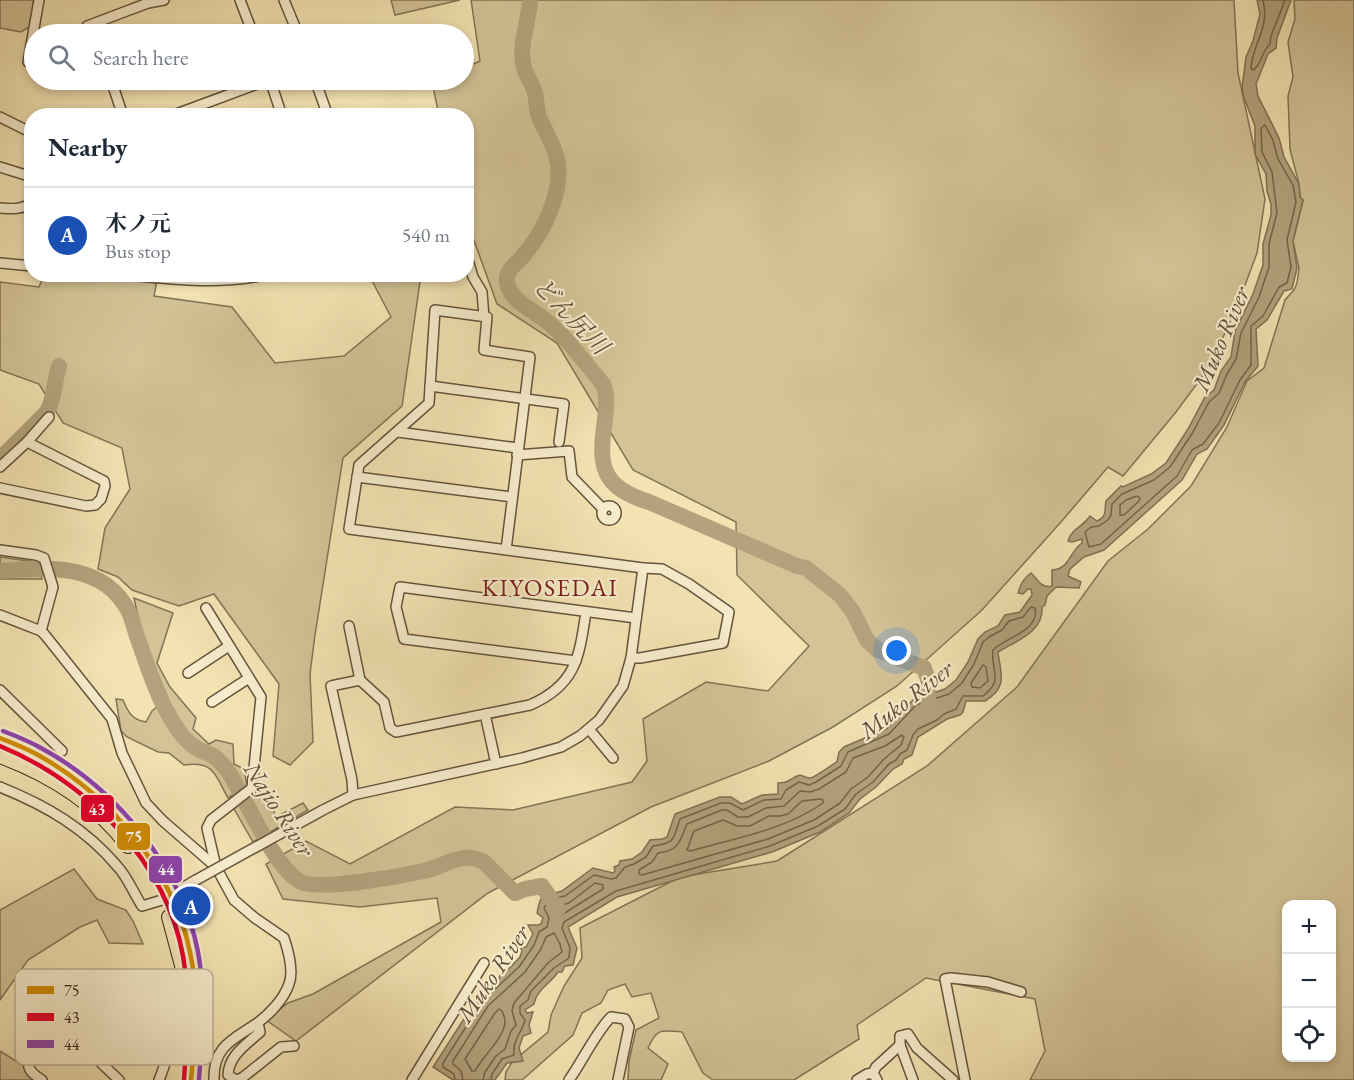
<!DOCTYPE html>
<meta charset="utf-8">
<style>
body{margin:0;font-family:"EB Garamond","Noto Serif JP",serif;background:#f2f2f3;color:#1f2937}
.controls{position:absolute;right:18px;bottom:18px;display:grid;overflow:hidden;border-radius:12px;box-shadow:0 3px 9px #0003}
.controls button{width:54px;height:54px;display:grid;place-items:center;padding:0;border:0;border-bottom:2px solid #e0e1e3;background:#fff;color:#1f2937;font:30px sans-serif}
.you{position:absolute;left:897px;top:651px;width:21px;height:21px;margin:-15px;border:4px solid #fff;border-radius:50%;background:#1a73e8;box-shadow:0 0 0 9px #1a73e833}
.badge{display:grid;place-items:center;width:39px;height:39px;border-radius:50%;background:#8f2418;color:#fff;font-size:20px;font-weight:700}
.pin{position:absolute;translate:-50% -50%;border:3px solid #fff;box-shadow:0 2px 6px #0006}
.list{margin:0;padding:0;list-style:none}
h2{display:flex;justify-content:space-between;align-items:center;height:78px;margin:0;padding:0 24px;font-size:26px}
h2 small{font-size:20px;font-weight:400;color:#747a83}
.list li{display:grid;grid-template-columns:39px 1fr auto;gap:18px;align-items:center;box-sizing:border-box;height:96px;padding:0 24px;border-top:2px solid #e0e1e3}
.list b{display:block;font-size:22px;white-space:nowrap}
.list p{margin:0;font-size:20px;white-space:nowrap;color:#747a83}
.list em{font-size:20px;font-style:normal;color:#747a83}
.icon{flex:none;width:33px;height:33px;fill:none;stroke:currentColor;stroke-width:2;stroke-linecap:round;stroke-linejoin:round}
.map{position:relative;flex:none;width:1354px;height:1080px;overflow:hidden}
.search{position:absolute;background:#fff;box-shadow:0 3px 9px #0003;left:24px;top:24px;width:450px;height:66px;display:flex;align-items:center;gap:15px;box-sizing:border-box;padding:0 21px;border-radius:33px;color:#747a83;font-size:22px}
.panel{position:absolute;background:#fff;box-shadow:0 3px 9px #0003;left:24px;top:108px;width:450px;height:174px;border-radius:24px}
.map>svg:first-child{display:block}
</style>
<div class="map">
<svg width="1354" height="1080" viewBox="0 0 1354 1080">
<rect width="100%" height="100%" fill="#f3e3b2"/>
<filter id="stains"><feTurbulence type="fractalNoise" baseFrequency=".00333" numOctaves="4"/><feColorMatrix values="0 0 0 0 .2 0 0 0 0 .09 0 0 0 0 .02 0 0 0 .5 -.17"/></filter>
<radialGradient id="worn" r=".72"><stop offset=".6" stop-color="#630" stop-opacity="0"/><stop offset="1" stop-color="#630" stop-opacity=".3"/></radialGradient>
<g fill="#d3c397" stroke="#847456" stroke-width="1.5" fill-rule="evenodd">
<polygon points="0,0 34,0 29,27 21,32 0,28"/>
<polygon points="391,0 460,0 395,15"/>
<polygon points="471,0 1234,0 1238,73 1265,199 1257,253 1238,304 1210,366 1176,412 1123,476 1108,467 1061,522 982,610 897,686 833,727 769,761 651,807 488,893 296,1041 266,1020 288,1003 313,994 441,922 437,898 360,907 283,899 266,864 306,841 350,864 455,807 513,810 632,782 647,761 643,719 706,682 768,691 809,646 737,575 736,522 633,470 557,343 497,304 472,235 467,234 466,116 439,115 432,82 438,80 464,80 464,68 480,61"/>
<path d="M1294 0H1354V1080H1030L1045 1051 1035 999 926 978 857 1025 859 1039 794 1080H713L703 1073 682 1032C661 1030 657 1028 648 1048L668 1064 661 1080H628L629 1061 636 1030 659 1018 651 993 632 997 625 984 608 990 601 1003 582 1013 573 1035 522 1080H505L506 1072 512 1062 548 1032 551 1015 564 986 582 958 580 928 680 877 777 861 927 766 1017 687 1108 561 1148 529 1191 486 1227 427 1247 381 1264 368 1285 300 1294 290 1297 283 1299 268 1293 241 1303 201 1300 197 1299 184 1290 149 1288 96 1293 77 1288 42 1295 19ZM1286 904H1332V1058H1286Z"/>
<polygon points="44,275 158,275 154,296 232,307 275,363 344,356 391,317 369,275 421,275 402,406 343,458 315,635 310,674 313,742 290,765 273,756 279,684 214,594 179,606 132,590 118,577 98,569 105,528 130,489 122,448 63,423 39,384 0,370 0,282 39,287"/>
<polygon points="0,557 36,562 42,579 0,579"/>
<path d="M134 598 173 613 157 663 170 687 196 718 193 729 209 744 216 740 233 744 234 764 244 769 247 786 228 798C215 775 215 761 184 765L169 753 158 752 127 737 121 731 116 699 123 700C128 712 132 720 146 722L152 711 168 698C153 665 141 634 134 598Z"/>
<polygon points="265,791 276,817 303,803 308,810 253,842 234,809 253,793"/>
<polygon points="74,869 97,899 126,910 133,921 143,944 109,943 97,920 80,927 28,960 0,1000 0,910"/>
<polygon points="0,1051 46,1080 0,1080"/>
</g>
<path fill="#b3a27d" stroke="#817054" stroke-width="1.5" d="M1257 0H1291L1277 38 1276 48 1268 54 1256 84 1258 96 1279 138 1284 157 1299 184 1300 197 1303 200 1293 241 1297 268 1292 289 1284 291 1267 320 1256 329 1258 366 1245 382 1224 425 1207 449 1197 454 1182 480 1104 550 1084 557 1070 569 1068 576 1081 582 1079 588 1056 587 1047 596 1045 605 1042 607C1044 632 1016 641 998 652 1001 675 1008 687 985 701H966L963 712 960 715 947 719 918 737 912 755 904 759 902 764 893 769 876 787 860 799 849 813 820 832 772 852 617 897 568 927 577 948 573 965 565 966 562 972H558C551 983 536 990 534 1004L525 1010 527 1013 533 1012 529 1025 531 1033 523 1036 519 1048 523 1061 507 1063 495 1080H453L433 1067 480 994 499 979 500 975H503L520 957 522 951 520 947H526L533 934 528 925H538L541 924 543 918 537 913C538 906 541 895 548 890L555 893 562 891 593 868 613 873 615 871 614 867 619 865 620 861 632 859 642 852 650 840 662 839 667 837 675 814 720 797H731L742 804 762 795 778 794V783C791 783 789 778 800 775 803 776 806 778 810 778 814 778 831 765 837 762L839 752 844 747 886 729 913 700 945 689 956 680 968 662 978 639 985 632 998 626 1005 615 1020 612 1032 595 1031 589H1028L1023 594 1018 593C1020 585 1025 577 1031 573 1038 579 1041 589 1052 586V570C1070 569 1069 552 1082 543V539L1072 542 1068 541C1072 528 1084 526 1090 516L1097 521C1108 516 1104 510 1106 501L1121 486 1123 487 1151 474 1166 463 1188 429 1205 397 1214 390 1221 371 1231 357 1235 331 1253 294 1263 265V244L1271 215V204L1267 191 1266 174 1255 154V126L1244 98 1242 88 1246 57 1253 41 1260 14Z"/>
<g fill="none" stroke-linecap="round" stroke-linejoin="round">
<g stroke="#74634a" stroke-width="1.5">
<path d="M1263 0C1270 30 1253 41 1251 68L1253 70C1262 65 1260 54 1270 44L1271 36 1285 0"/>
<polygon points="1265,125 1273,140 1278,159 1293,185 1296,202 1287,240 1291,267 1287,283 1279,287 1263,316 1251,326 1251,365 1240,380 1219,423 1203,444 1192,450 1177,476 1101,544 1089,547 1085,532 1091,527 1099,526 1108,520 1111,515 1112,504 1122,494 1154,480 1170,467 1193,432 1209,402 1219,393 1227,374 1236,359 1241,333 1259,297 1269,267 1269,244 1277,213 1272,172 1262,152 1261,128"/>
<polygon points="1137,496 1140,498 1139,501 1124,515 1120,515 1120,505 1126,500"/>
<polygon points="983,665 986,667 988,681 980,688 972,687 971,683"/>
<path d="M902 735 904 737 901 745 884 759 868 777 851 789 840 803 814 820 768 839 642 875 639 874V870L652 862 658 853C680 851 680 840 687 824L722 810H727L738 817H748L766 808 784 806 800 791 810 792 819 789 846 772 853 758 885 746Z"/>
<path d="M820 799 823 800V803C785 830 735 838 691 851L687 850 694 831 723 820 737 826H750L769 816H780L788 814 802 801Z"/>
<polygon points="595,883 603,885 603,889 560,916 556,915 555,907 569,903"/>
<path d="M499 1009 502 1011C503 1014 505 1017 505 1021 505 1037 483 1056 475 1071H472L465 1059 495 1013Z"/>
<path d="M455 1080 454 1074 443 1067V1063L483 1000 519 967 534 945 539 932 547 927 549 918 544 908 549 899 565 896 594 875 611 879 616 878 625 867 634 864 646 857 653 846C676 843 673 839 680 819L721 803H730L743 810 764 800 781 799 786 790 799 782 809 785 816 782 841 766 848 752 889 734 916 705 949 694 962 683 974 664 983 642 989 637 1002 630 1009 621 1023 617 1031 607 1035 608C1040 631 1006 637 993 650 990 671 1005 679 983 696H963L956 709 944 714 937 720 918 729 913 735 907 750 900 754 896 760 889 764 873 782 856 794 845 809 818 826 770 846 616 891 564 922 562 928 570 948 569 958 554 968 531 991 528 1000 520 1006V1013L525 1020C522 1032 512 1041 514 1055L502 1059 492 1074 491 1080"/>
<polyline points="463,1080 461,1071 453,1064 453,1061 488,1006 525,972 541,949 546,937 554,933 560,944 562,952 548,963 514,1003 512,1011 516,1025 511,1031 505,1049 496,1056 485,1072 483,1080"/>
</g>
<g stroke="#b3a27d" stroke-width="16">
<path d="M530 0C529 21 518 47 524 68 526 76 533 84 535 93 537 101 536 111 540 119 551 144 563 158 557 188 552 213 539 237 523 256 516 264 505 271 507 282 510 300 529 308 541 317 565 334 584 362 603 384 608 396 606 407 605 420 598 466 601 487 649 502L797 566 806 568 840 595 853 612 867 640 878 650 924 668 929 682 927 694 930 710"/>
<path d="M0 459 47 412C55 398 54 381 59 366"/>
<path d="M0 571C47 567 104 562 129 612 133 621 135 632 139 642 148 667 156 694 170 717 176 728 185 741 196 748 202 752 210 753 216 758 226 766 232 776 237 787 252 812 275 866 299 881 316 892 401 876 424 871 444 867 462 850 484 862L515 893 525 889 542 886 558 909"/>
</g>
<defs>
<g id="minor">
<polyline points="240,0 253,34"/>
<polyline points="284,0 298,34"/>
<polyline points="85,34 87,26 148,3 164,0"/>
<polyline points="232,34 250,28"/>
<polyline points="34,63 28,62 39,0"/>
<polyline points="111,80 123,116"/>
<polyline points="270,80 282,116"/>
<polyline points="315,80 328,116"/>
<polyline points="171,116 268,80"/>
<polyline points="0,117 32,133"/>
<polyline points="0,167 32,177"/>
<path d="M0 208C11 209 23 210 32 202"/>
<polyline points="466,253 473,277 482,292 484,317"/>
<polyline points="0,263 32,266"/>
<path d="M120 274C169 279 220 286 269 274"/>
<polyline points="430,386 564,404 559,442"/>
<polyline points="398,432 518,448"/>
<polyline points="27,442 49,417"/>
<polyline points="517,455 569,451 572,477 603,509"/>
<polyline points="0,467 27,442 104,481 105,486 101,499 95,505 86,506 0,488"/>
<polyline points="357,477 512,497"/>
<circle cx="609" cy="513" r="7"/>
<polyline points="0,550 36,555 44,558 53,587 41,631"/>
<polyline points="506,550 530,357 484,350 487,317 435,310 429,403 359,465 349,529 643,568 662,569 689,584 729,612 723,643 640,658 631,658"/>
<polyline points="206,608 261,697 252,788 211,820 207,828 216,867"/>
<path d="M0 615 41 631 45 635 112 719 122 753 146 803 163 821 216 867 234 900 255 918 284 938C288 950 294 971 289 984 284 999 269 1015 256 1024 232 1040 213 1047 214 1080"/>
<polyline points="349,626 360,680"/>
<polyline points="576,661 404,639 396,607 400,587 636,618"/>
<polyline points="188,673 229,646"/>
<polyline points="0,690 62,751"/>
<polyline points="212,702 249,678"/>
<polyline points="485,714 496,764"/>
<polyline points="589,729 613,758"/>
<path d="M0 787C47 806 85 828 118 867 128 878 134 894 142 906L162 900 196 880"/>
<path d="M353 795 352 780 331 686 360 680 384 702 390 728 396 732 530 705C576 685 579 658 586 612"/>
<polyline points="323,810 353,795 522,758 561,747 580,736 599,720 623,686 631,658 643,568"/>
<path d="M152 982C171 1016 175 1043 159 1080"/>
<polyline points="58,1022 119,1080"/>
<path d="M258 1023 260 1032C246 1045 229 1055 228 1075L236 1080 242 1078 281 1047 294 1046"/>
<path d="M30 1044C28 1064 24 1069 42 1080"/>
<polyline points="873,1073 876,1067 900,1045"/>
<polyline points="412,1080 484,963"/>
<path d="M569 1080C582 1062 596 1032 611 1017L625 1019 629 1027 618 1080"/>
<polyline points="857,1080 867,1074 873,1073 877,1080"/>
<polyline points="913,1080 900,1045 900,1036 908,1034 917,1048 953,1080"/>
<polyline points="965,1080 945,979 951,978 988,982 1021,992"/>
</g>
<g id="highway">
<path d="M0 738C14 744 29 749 42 757 109 795 176 875 190 952 198 995 195 1037 191 1080"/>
<path d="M0 756C51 775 95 802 128 846"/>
<polyline points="169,917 184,973"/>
</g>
</defs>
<use href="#minor" stroke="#65543d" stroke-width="12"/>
<use href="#highway" stroke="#362416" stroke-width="16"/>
<use href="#minor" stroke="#f7edcd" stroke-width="9"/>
<use href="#highway" stroke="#f3e3b2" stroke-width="14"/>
<defs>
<polyline id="minor-bridge" points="196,880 323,810"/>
</defs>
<use href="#minor-bridge" stroke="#65543d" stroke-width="12" stroke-linecap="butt"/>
<use href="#minor-bridge" stroke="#f7edcd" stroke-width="9"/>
<defs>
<path id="bus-1" d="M0 738C13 743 26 748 38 755 110 795 173 870 190 952 199 994 195 1038 191 1080"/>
<path id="bus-2" d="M0 746C87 782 166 861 183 956 190 997 187 1038 184 1079"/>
<path id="bus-3" d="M3 731C16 736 29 741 41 748 115 788 182 867 198 952 206 994 202 1038 199 1080"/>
</defs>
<use href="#bus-1" stroke="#f7edcd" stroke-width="9"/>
<use href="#bus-2" stroke="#f7edcd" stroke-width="9"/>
<use href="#bus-3" stroke="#f7edcd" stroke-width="9"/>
<use href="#bus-1" stroke="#d08c04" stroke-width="4.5"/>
<use href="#bus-2" stroke="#e4002b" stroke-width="4.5"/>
<use href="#bus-3" stroke="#8e44ad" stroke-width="4.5"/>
</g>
<g text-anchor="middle" stroke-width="4.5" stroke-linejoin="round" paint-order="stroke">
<g font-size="24" font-style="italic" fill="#62503a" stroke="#f7edcd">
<text transform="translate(571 316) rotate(46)" y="8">どん尻川</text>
<text transform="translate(1221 339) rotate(-67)" y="8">Muko River</text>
<text transform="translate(906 700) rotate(-38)" y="8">Muko River</text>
<text transform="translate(279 809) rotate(57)" y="8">Najio River</text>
<text transform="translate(493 974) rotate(-56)" y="8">Muko River</text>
</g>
<g font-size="24" letter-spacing="1.5" fill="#7a1f14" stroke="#f7edcd">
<text x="550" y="596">KIYOSEDAI</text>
</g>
</g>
<rect x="15" y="969" width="198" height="96" rx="9" fill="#f7edcd" stroke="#bdb196" stroke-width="1.5"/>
<rect x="27" y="986" width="27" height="8" fill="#d08c04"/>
<rect x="27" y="1013" width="27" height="8" fill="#e4002b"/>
<rect x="27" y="1040" width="27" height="8" fill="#8e44ad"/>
<g font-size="16" fill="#362416">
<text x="64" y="996">75</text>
<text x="64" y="1023">43</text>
<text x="64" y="1050">44</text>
</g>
<g stroke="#f7edcd" stroke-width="2">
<rect x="80" y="794" width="35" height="29" rx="6" fill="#e4002b"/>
<rect x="116" y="822" width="35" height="29" rx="6" fill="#d08c04"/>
<rect x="148" y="855" width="35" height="29" rx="6" fill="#8e44ad"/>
</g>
<g font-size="16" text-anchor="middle" font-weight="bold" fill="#fff">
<text x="97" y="815">43</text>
<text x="134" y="842">75</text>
<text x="166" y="875">44</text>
</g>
<rect width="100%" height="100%" filter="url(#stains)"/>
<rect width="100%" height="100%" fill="url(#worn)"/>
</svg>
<div class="controls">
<button>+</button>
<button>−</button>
<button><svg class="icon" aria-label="locate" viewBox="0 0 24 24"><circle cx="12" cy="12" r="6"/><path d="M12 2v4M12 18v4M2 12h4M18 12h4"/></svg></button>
</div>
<div class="you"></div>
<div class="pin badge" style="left:191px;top:906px;background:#1a4fb4">A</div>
<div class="search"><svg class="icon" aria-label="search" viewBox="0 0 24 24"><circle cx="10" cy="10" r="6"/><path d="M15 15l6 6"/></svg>Search here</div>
<section class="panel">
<h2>Nearby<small></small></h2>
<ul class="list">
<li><span class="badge" style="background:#1a4fb4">A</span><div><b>木ノ元</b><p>Bus stop</p></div><em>540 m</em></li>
</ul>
</section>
</div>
